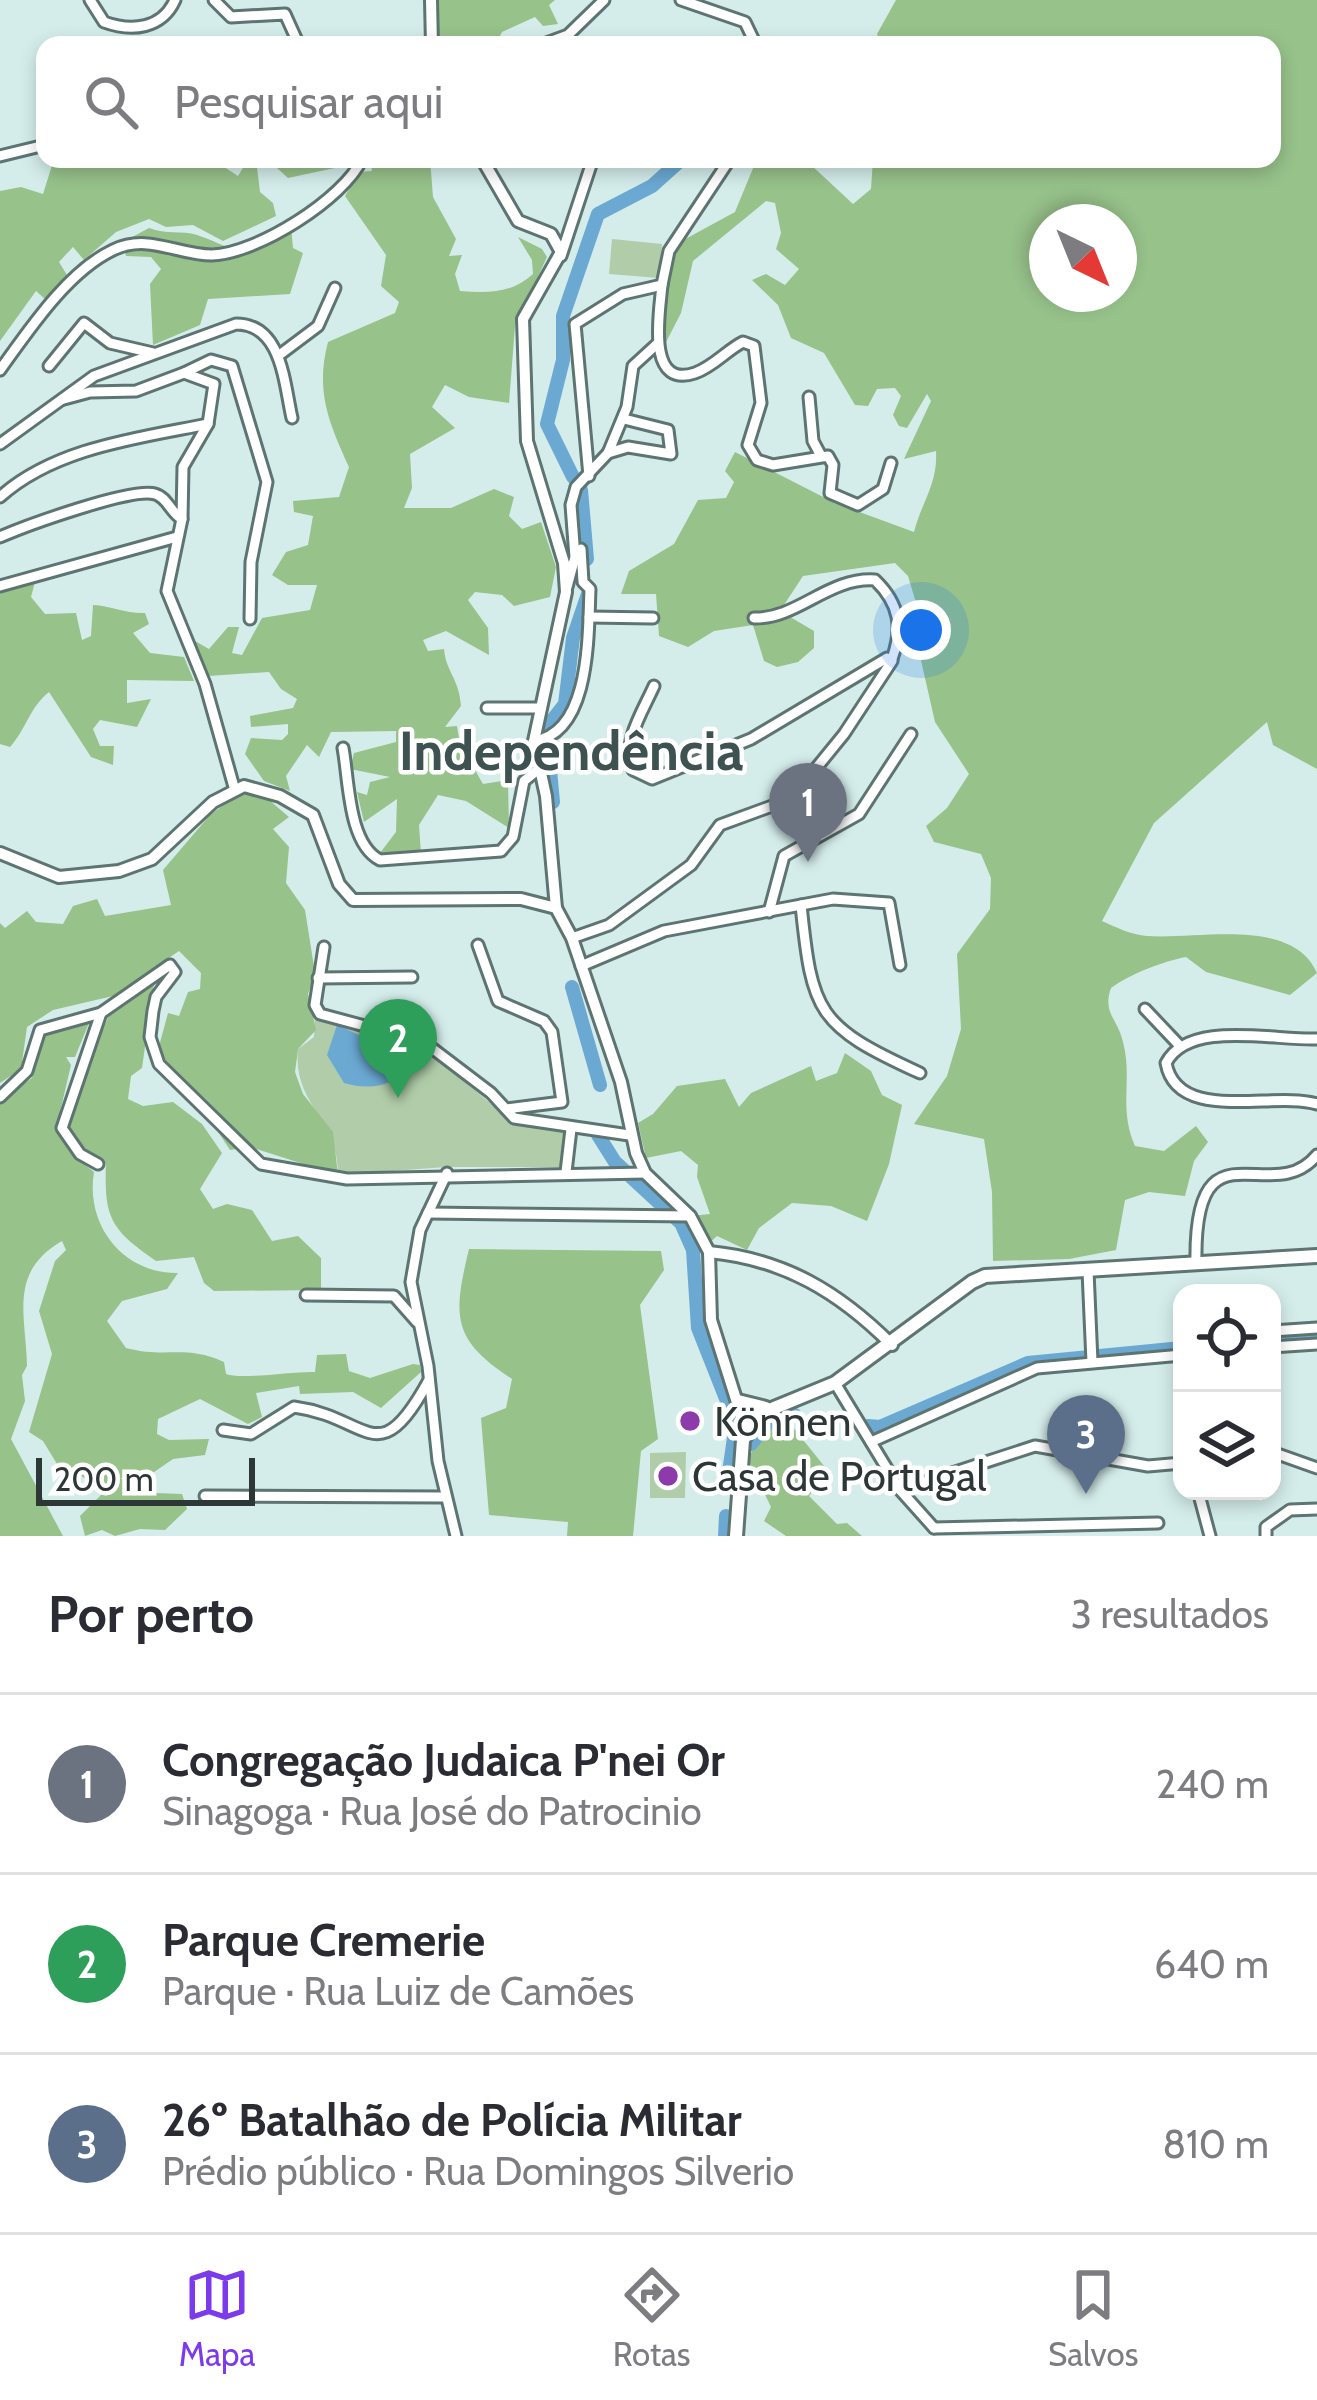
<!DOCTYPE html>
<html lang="pt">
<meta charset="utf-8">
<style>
body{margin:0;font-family:Cabin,sans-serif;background:#f7f7f7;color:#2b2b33}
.controls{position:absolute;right:36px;bottom:36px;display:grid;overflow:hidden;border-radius:24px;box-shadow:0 6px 18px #0003}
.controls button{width:108px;height:108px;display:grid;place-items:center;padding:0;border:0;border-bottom:3px solid #e1e1e2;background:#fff;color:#2b2b33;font:60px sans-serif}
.compass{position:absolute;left:1029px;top:204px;width:108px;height:108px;border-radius:50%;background:#fff;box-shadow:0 6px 18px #0003;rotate:137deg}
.scale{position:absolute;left:36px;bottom:30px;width:219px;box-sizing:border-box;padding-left:12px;border:6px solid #2d3736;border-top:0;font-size:33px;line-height:42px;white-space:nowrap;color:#2d3736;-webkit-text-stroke:9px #fff;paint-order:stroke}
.you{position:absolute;left:921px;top:630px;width:42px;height:42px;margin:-30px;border:9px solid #fff;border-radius:50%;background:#1a73e8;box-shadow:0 0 0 18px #1a73e833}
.badge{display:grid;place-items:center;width:78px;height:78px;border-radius:50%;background:#7c3aed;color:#fff;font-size:39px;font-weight:700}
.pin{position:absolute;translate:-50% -99px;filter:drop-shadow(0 3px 6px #0008)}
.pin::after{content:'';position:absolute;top:63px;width:42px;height:36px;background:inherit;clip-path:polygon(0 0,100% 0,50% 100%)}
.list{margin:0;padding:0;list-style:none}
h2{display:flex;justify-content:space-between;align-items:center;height:156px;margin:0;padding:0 48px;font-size:51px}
h2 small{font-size:39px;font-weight:400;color:#7c7c81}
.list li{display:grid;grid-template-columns:78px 1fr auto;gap:36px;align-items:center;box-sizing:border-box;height:180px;padding:0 48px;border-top:3px solid #e1e1e2}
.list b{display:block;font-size:45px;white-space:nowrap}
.list p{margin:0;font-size:39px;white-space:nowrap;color:#7c7c81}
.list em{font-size:39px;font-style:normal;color:#7c7c81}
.icon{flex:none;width:66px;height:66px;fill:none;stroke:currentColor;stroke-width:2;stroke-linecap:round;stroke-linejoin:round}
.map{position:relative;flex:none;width:1317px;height:1536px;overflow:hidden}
.search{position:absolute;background:#fff;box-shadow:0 6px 18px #0003;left:36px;right:36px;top:36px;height:132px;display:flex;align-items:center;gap:30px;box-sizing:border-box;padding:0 42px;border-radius:24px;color:#7c7c81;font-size:45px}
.sheet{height:696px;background:#fff}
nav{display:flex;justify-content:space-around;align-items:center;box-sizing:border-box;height:168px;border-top:3px solid #e1e1e2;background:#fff;font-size:33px;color:#7c7c81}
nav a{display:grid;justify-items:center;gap:6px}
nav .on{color:#7c3aed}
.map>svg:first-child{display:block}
</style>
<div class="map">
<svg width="1317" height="1536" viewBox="0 0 1317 1536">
<rect width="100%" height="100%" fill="#d4edeb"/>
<g fill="#b0cca8">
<polygon points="612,239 662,244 659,278 609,274"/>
<path d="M315 1015 375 1038 419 1043 510 1120 566 1132 562 1167H446L338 1175C339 1119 292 1104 298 1049L314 1037Z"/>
<polygon points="686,1452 685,1498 650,1498 650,1453"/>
</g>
<g fill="#97c28a" fill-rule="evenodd">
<polygon points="433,0 555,0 549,5 558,24 543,26 535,17 502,32 495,45 429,45"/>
<path d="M896 0H1317V769L1273 745 1267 722 1154 823 1102 921C1115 927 1132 935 1147 936 1198 940 1292 916 1317 973L1290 995 1206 972 1186 957C1164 961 1130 974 1111 988 1102 1013 1118 1019 1123 1042 1133 1080 1118 1107 1135 1146L1164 1151 1196 1126 1208 1142 1194 1161 1185 1196 1149 1192 1125 1200 1116 1250 1069 1259 993 1261 992 1192 984 1139 914 1124 947 1076 961 1029 957 954 990 909 991 878 981 854 934 842 926 826 947 808 969 774 935 722 915 634 917 606 908 576 895 563 803 576 780 611 814 631V648L798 662 777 667 764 661 753 625 714 631 688 647 659 636 656 594H621L629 571 674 544 698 500 726 498 734 482 725 471 735 452 835 503 914 532C922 501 938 484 936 451L904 459 931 401 927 394 907 428 899 426 893 415 901 396 895 388 877 389 868 406 855 405 824 353 791 338 778 305 752 280 766 274 785 285 799 269 776 249 781 233 775 203 766 201 693 261 681 313 664 346 656 315 662 274 678 243 735 212 756 161 810 164 853 204 871 189 873 159H1272V45H882L877 34ZM1047 222H1119V294H1047Z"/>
<polygon points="54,159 109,159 111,165 124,159 212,159 238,176 244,166 239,159 256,159 260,192 273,203 276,216 223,241 193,225 166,227 149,219 116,232 84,260 73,247 59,262 67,275 46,300 36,291 0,341 0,191 21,187 43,194"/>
<polygon points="267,159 351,159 349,165 288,178"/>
<path d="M370 159H430L433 197 456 239 449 256 462 255 455 274 460 291C487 293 511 294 533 274L532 260 518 237 542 249 547 257 515 326 509 403 469 397 445 385 432 407 455 428 410 454 412 488 404 508H451L494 489 514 497 509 516 522 529 541 522 556 567 550 597 514 606 502 595 475 592 468 600 488 628 489 655 446 631 423 640 428 651 444 649C446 672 459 678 461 706L445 727 457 726 460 744 483 784 508 780 509 828 466 801 438 795 419 825 421 853H380L396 832 397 799 364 822 357 792 367 795 370 782 390 777 350 769 354 753 396 742V731L331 732 319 757 307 745 286 776 290 791 264 781 245 754 251 738 282 740 288 734V724L251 727 250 716 293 708 297 699 281 689 269 672 208 676 188 637 209 649 228 627H239L232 653 242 655 262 618 310 610 317 585H288L272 575 286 552 308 545 313 516 294 512 293 501 339 497 349 467C329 423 315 391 328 342L395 313 399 302 381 286 386 255 345 196 359 172 372 171Z"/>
<path d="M291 226 293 248 303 253 290 294 208 299 200 325 153 345 150 284 161 269 151 257 126 256 123 242 149 228C166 235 182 230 197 235 241 250 220 255 269 232L277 240Z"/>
<path d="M35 582 31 597 45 614 76 613 82 640 91 636 93 605C112 606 127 614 145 613L149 624 133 633 150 653 184 657 194 681 127 680V703L151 699 137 727 100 720 93 729 100 746H114L113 765 91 757 49 692C29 708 27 728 10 747L0 744V592Z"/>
<path d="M241 792 269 800 289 817 273 829 289 847 286 883 305 910 315 973 308 994 316 1030 298 1049 295 1072 303 1094 333 1132 338 1175 250 1147 230 1150 213 1124 219 1113C199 1090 174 1076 158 1050L168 1013 179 1016 188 992 200 989 201 973 179 951 113 996 53 1010 27 1027 21 1069 0 1083V923L5 928 27 911 36 922 63 924 73 906 97 899 105 916 171 905 163 870 210 815Z"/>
<path d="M154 983 142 1068 131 1076 128 1099 143 1106 173 1102 202 1124 222 1153 200 1189 213 1209 227 1204 252 1210 272 1241 298 1236 321 1258V1290L214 1291 204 1283 194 1257 156 1261C110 1229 104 1218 106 1163L83 1148 69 1129 77 1087 111 1011Z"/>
<path d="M89 1023 75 1057H66L71 1065 56 1129 71 1154 94 1172C85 1225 123 1274 178 1273L167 1289 122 1301 107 1321 126 1348C168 1359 183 1344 224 1362L226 1374C241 1380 294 1371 315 1372L317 1355 346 1354 349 1371 370 1378 413 1364 420 1365 421 1372 381 1408 353 1392 300 1394 299 1386 256 1393 262 1417 248 1424 200 1399 158 1419 157 1434 169 1440 209 1439 205 1455 173 1459 144 1479 156 1493 182 1494 187 1509 165 1530 140 1529 115 1536 102 1530 85 1536 80 1516 103 1493 79 1474 65 1477 43 1441 29 1432 52 1354 39 1311 55 1261 66 1250 62 1241C8 1272 26 1316 27 1366L22 1375 25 1401 11 1439 63 1536H0V1101L32 1078 38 1039 58 1025Z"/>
<polygon points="845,1053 871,1071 882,1095 902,1105 889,1164 867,1221 831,1206 792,1203 759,1228 747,1250 717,1236 707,1245 691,1216 710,1214 697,1177 698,1165 681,1151 646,1158 638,1123 653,1114 677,1086 725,1079 739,1107 751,1093 811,1066 816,1081 837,1073"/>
<path d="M469 1249 661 1251 664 1270 640 1305 658 1439 641 1451 633 1536H567L568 1522 489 1515 481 1418 506 1408 512 1379C451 1339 453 1316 469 1249Z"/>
<polygon points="783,1415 829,1472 809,1496 837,1524 847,1523 862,1536 786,1536 764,1521 771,1507 748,1460 760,1434"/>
</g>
<path fill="#6ba9d3" d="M337 1025 377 1043 408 1042 415 1051C403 1085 375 1092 344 1083L327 1055Z"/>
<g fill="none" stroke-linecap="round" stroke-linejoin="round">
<g stroke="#6ba9d3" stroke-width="14">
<polyline points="573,477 547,424 563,360 563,316 598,214 652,186 682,159"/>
<polyline points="581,490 587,559"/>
<polyline points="553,802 546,728 565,704 573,638 588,594"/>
<polyline points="572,987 600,1085"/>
<polyline points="598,1135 615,1162 681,1223 693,1250 698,1328 736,1424 728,1479"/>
<polyline points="1272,1340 1317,1337"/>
<polyline points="868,1426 880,1427 1028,1363 1182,1348"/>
<polyline points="751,1444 773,1415 795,1415"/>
<polyline points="725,1536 726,1516"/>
</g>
<defs>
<g id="minor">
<path d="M90 0 104 22C132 32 162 29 175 0"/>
<polyline points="214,0 231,17 285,14 299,45"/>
<polyline points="681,0 745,22 756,45"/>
<polyline points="541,45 568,35 604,0"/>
<polyline points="0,156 45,145"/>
<polyline points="561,256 593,159"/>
<path d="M662 285C660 309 645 390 695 373 713 367 727 350 743 342L754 346 761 403 748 445 757 460 773 465 828 456 833 465 830 493 858 505 883 489 891 463"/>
<polyline points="278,356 318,326 335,288"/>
<polyline points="49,366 84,323 110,343 153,353"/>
<path d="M0 370C29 330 67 272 113 250 148 233 177 255 212 255 256 254 344 199 362 159"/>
<polyline points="184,373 211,360 232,366 267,482 251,562 250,619"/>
<polyline points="809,397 813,441 820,454"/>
<polyline points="64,399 90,392 136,391 184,373 214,384 208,424 183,467 182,519 167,591 205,684 234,787"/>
<path d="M0 444 94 376 236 324C282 324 284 383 292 418"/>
<polyline points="608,453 627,407 633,366 657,344"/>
<polyline points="589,476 575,324 623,294 662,285 669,251 730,159"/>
<path d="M0 497C54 448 138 438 208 424"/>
<path d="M0 537C25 526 132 487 155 494 167 497 171 513 182 519"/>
<polyline points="0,586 177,537"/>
<polyline points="567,587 575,557 571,505 576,487 608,453 628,447 671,454 668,430 624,419"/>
<polyline points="589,617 653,618"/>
<path d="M754 618C798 619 828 577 875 580 900 604 903 628 892 659"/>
<polyline points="487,708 541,708"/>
<path d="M534 741C591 733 588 635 590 589L583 582 581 549"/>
<path d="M343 748C349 780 348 844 380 860L501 851 513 837 524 781 540 768"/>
<path d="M801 905C812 1013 817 1026 920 1073"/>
<polyline points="769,912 784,856 859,814 911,734"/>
<path d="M572 938 609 925 691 865 720 825 791 799 844 734 892 661 887 658 751 739 652 779 633 770C621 743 643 711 654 686"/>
<polyline points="478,945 498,1001 544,1021 552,1032 562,1102 506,1109"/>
<polyline points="324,947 315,1005 320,1014 424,1042 491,1093 514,1118 629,1135"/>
<polyline points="581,966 664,931 833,899 889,903 900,965"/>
<polyline points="318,978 412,977"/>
<polyline points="1145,1009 1180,1046"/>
<path d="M1317 1039C1276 1041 1189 1019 1166 1063 1177 1124 1273 1091 1317 1104"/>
<polyline points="0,1097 27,1071 40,1030 101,1013 170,965 175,972 156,997 153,1011 150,1037 159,1064 261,1164 347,1179 645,1173"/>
<polyline points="98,1164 80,1154 62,1128 101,1013"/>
<polyline points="566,1172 571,1129"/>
<polyline points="447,1173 420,1230 411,1282 428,1366 438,1461 456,1536"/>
<polyline points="428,1213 690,1216"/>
<path d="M1196 1264C1193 1114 1271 1211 1317 1155"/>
<polyline points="1088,1271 1092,1362"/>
<polyline points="306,1295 394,1296 417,1322"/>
<polyline points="1272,1331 1317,1328"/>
<polyline points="1272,1347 1317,1344"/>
<polyline points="835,1383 900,1490 934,1528"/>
<path d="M223 1430 251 1434 294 1407C370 1417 377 1475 429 1380"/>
<polyline points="871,1442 1037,1368 1182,1355"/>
<polyline points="1272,1452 1317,1468"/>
<polyline points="900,1490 1035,1446 1148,1466 1182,1463"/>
<polyline points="1198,1491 1210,1536"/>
<polyline points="205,1496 446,1497"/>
<polyline points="934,1528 1158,1523"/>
<polyline points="1266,1536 1266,1527 1290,1510 1317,1509"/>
</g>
<g id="tertiary">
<polyline points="431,0 432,45"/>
<polyline points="482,159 518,221 551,234 561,252 523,319 527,441 564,563 566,592 534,741 546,796 556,908"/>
<polyline points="0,853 59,877 119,871 152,859 213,802 244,786 280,796 313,815 339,884 353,900 521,899 556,908 572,938 621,1082 636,1153 645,1173 690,1216 709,1252 711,1320 746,1431"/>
<path d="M709 1252C784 1259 839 1292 892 1345"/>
<polyline points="738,1400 766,1407"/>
</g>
<polyline id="secondary" points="736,1536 743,1440 757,1415 835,1383 972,1282 985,1276 1317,1256"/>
</defs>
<use href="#minor" stroke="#5d7471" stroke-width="15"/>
<use href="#tertiary" stroke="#5d7471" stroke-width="16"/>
<use href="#secondary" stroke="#5d7471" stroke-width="18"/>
<use href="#minor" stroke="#fff" stroke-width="9"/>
<use href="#tertiary" stroke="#fff" stroke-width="10"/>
<use href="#secondary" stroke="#fff" stroke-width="12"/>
</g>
<g fill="#8d3bab" stroke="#fff" stroke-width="4.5">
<circle cx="690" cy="1421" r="12"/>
<circle cx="668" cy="1476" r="12"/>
</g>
<g text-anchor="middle" stroke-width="9" stroke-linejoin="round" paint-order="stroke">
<g font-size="42" fill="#2d3736" stroke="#fff" text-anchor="start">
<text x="714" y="1436">Können</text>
<text x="692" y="1491">Casa de Portugal</text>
</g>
<g font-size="54" font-weight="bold" fill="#3e5351" stroke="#fff">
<text x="571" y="770">Independência</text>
</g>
</g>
</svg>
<div class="controls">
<button><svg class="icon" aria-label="locate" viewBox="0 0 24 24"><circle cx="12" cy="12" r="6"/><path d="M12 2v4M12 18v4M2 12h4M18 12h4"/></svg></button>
<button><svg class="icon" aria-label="layers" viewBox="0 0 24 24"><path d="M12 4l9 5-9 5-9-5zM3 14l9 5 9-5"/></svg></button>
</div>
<svg class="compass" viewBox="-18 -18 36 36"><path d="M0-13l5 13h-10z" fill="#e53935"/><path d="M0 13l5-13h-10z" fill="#7c7c81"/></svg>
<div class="scale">200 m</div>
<div class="you"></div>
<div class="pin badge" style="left:808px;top:862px;background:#6b7280">1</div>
<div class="pin badge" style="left:398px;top:1098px;background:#2e9e5b">2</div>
<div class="pin badge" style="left:1086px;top:1494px;background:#5c6f8a">3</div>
<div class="search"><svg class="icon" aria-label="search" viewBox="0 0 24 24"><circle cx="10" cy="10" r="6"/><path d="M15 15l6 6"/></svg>Pesquisar aqui</div>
</div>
<section class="sheet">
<h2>Por perto<small>3 resultados</small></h2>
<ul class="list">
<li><span class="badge" style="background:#6b7280">1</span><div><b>Congregação Judaica P'nei Or</b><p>Sinagoga · Rua José do Patrocinio</p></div><em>240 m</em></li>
<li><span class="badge" style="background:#2e9e5b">2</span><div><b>Parque Cremerie</b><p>Parque · Rua Luiz de Camões</p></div><em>640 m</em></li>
<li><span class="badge" style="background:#5c6f8a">3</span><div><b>26º Batalhão de Polícia Militar</b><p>Prédio público · Rua Domingos Silverio</p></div><em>810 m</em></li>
</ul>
</section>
<nav>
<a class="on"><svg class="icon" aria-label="map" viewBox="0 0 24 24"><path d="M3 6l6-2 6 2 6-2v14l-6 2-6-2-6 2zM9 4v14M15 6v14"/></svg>Mapa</a>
<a><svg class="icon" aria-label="directions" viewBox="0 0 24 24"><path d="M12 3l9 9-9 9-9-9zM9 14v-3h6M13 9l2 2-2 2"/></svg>Rotas</a>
<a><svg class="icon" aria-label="saved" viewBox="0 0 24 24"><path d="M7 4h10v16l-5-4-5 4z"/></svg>Salvos</a>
</nav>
